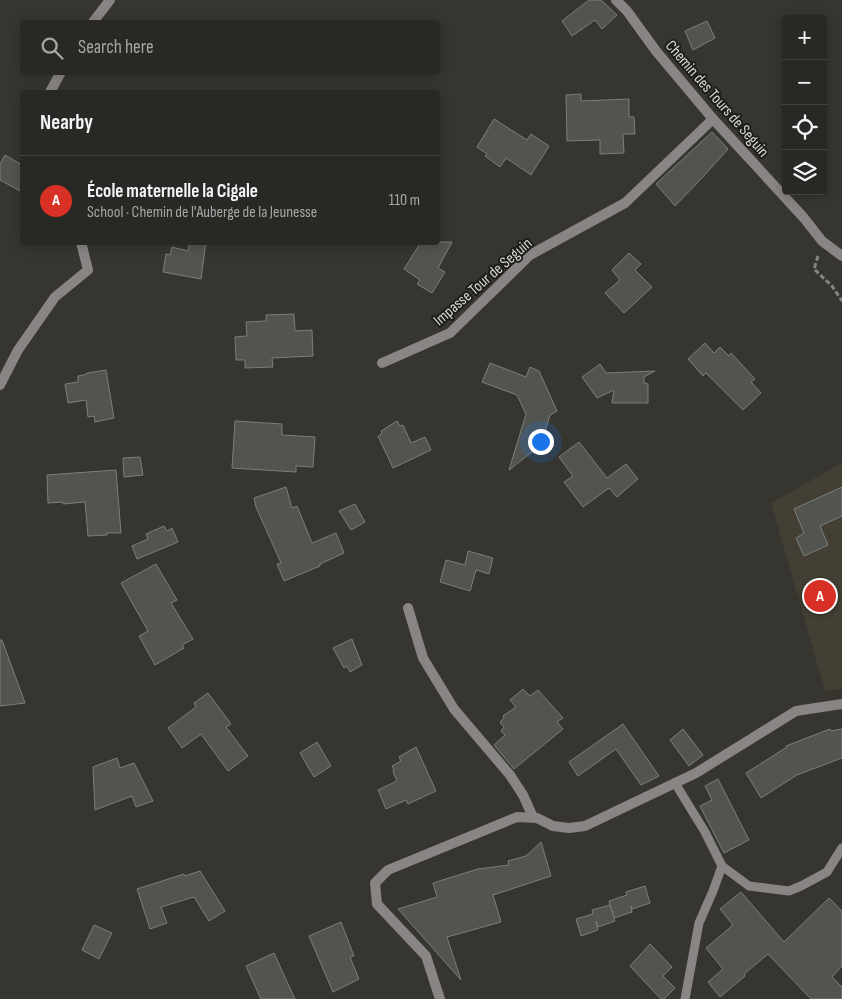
<!DOCTYPE html>
<meta charset="utf-8">
<style>
body{margin:0;font-family:"Sofia Sans Condensed",sans-serif;background:#31302c;color:#f1f3f6}
.controls{position:absolute;right:15px;top:15px;display:grid;overflow:hidden;border-radius:5px;box-shadow:0 2px 12px #0003}
.controls button{width:45px;height:45px;display:grid;place-items:center;padding:0;border:0;border-bottom:1px solid #454441;background:#292824;color:#f1f3f6;font:25px sans-serif}
.you{position:absolute;left:540px;top:441px;width:18px;height:18px;margin:-12px;border:4px solid #fff;border-radius:50%;background:#1a73e8;box-shadow:0 0 0 8px #1a73e833}
.badge{display:grid;place-items:center;width:32px;height:32px;border-radius:50%;background:#d93025;color:#fff;font-size:16px;font-weight:700}
.pin{position:absolute;translate:-50% -50%;border:2px solid #fff;box-shadow:0 1px 5px #0006}
.list{margin:0;padding:0;list-style:none}
h2{display:flex;justify-content:space-between;align-items:center;height:65px;margin:0;padding:0 20px;font-size:21px}
h2 small{font-size:16px;font-weight:400;color:#a5a6a6}
.list li{display:grid;grid-template-columns:32px 1fr auto;gap:15px;align-items:center;box-sizing:border-box;height:90px;padding:0 20px;border-top:1px solid #454441}
.list b{display:block;font-size:19px;white-space:nowrap}
.list p{margin:0;font-size:16px;white-space:nowrap;color:#a5a6a6}
.list em{font-size:16px;font-style:normal;color:#a5a6a6}
.icon{flex:none;width:28px;height:28px;fill:none;stroke:currentColor;stroke-width:2;stroke-linecap:round;stroke-linejoin:round}
.map{position:relative;flex:none;width:842px;height:999px;overflow:hidden}
.search{position:absolute;background:#292824;box-shadow:0 2px 12px #0003;left:20px;top:20px;width:420px;height:55px;display:flex;align-items:center;gap:12px;box-sizing:border-box;padding:0 18px;border-radius:5px;color:#a5a6a6;font-size:19px}
.panel{position:absolute;background:#292824;box-shadow:0 2px 12px #0003;left:20px;top:90px;width:420px;height:155px;border-radius:5px}
.map>svg:first-child{display:block}
</style>
<div class="map">
<svg width="842" height="999" viewBox="0 0 842 999">
<rect width="100%" height="100%" fill="#373530"/>
<polygon fill="#433f34" points="842,463 842,689 825,691 771,503"/>
<g fill="#52544f" stroke="#7c7f79">
<polygon points="589,0 601,0 617,15 602,29 595,20 572,36 562,21"/>
<polygon points="707,21 715,38 693,50 685,31"/>
<polygon points="581,94 581,101 629,99 629,117 634,117 635,134 623,134 624,153 600,154 600,140 567,141 566,95"/>
<polygon points="494,119 527,140 531,134 549,146 531,175 506,158 500,167 485,156 487,154 477,147"/>
<polygon points="712,132 728,149 702,178 675,206 656,184"/>
<polygon points="5,155 22,165 22,192 0,180 0,164"/>
<polygon points="190,242 206,242 201,279 163,272 166,254 170,255 172,247 188,251"/>
<polygon points="421,242 452,242 438,268 445,272 432,293 417,284 420,280 404,269"/>
<polygon points="629,253 641,264 635,270 652,287 624,313 605,293 620,280 612,270"/>
<polygon points="294,314 295,331 312,330 313,356 272,358 273,367 245,368 245,360 236,360 235,337 247,336 246,322 266,321 266,315"/>
<polygon points="705,343 714,353 720,347 729,356 731,353 755,379 751,382 761,393 743,410 706,373 703,376 688,359"/>
<polygon points="490,363 526,377 530,367 539,371 557,411 550,415 541,445 509,470 526,414 517,395 482,382"/>
<polygon points="600,364 606,373 655,371 644,377 644,383 648,384 648,403 612,403 614,390 597,398 582,377"/>
<polygon points="106,370 114,418 95,422 94,416 88,417 86,400 68,403 65,384 78,382 78,376 87,374 87,373"/>
<polygon points="235,421 282,424 282,435 315,437 313,467 296,466 296,472 232,468"/>
<polygon points="397,421 400,426 403,425 411,443 425,437 431,450 393,468 378,436 382,434 381,431"/>
<polygon points="579,442 607,478 626,464 638,479 617,497 609,488 583,507 564,482 573,476 559,457"/>
<polygon points="140,457 143,475 124,477 123,458"/>
<polygon points="116,470 121,533 107,533 107,535 88,536 85,502 63,504 63,502 48,503 47,475"/>
<polygon points="286,487 292,508 297,506 312,543 336,533 344,553 320,564 320,566 284,581 277,564 281,563 256,507 254,498"/>
<polygon points="842,487 842,516 820,526 828,545 804,556 796,538 804,533 794,509"/>
<polygon points="355,504 365,522 351,530 339,511"/>
<polygon points="164,526 167,531 172,528 178,542 137,559 132,546 148,539 146,534"/>
<polygon points="468,551 493,558 489,574 476,570 470,591 440,582 446,560 465,565"/>
<polygon points="156,564 177,600 171,603 193,639 182,645 184,648 155,665 139,636 148,631 121,583"/>
<polygon points="352,639 362,665 350,672 347,666 344,668 333,648"/>
<polygon points="0,640 2,640 25,703 0,706"/>
<polygon points="523,689 530,696 538,690 563,718 557,722 563,729 514,769 494,745 505,735 501,731 504,727 500,722 504,718 503,716 516,707 510,700"/>
<polygon points="208,693 231,724 226,727 248,756 228,771 201,734 182,748 168,728 196,707 194,703"/>
<polygon points="623,724 659,776 641,785 616,749 578,776 569,762"/>
<polygon points="683,729 703,755 689,766 670,740"/>
<polygon points="830,729 831,731 842,729 842,758 797,775 761,798 746,773 787,747 786,746"/>
<polygon points="317,742 331,766 314,777 300,753"/>
<polygon points="416,747 436,791 408,804 406,800 386,809 378,790 397,781 393,772 394,770 392,766 401,761 399,757"/>
<polygon points="117,758 120,768 134,763 153,801 136,807 132,796 95,810 93,767"/>
<polygon points="718,779 749,840 724,853 700,806 712,800 705,786"/>
<polygon points="541,842 551,876 493,895 501,922 447,937 461,980 398,909 437,897 433,883 478,869 509,865 508,861 526,856"/>
<polygon points="200,871 225,911 209,921 194,897 161,907 167,923 150,929 137,889 184,874 185,876"/>
<polygon points="645,886 650,903 632,909 631,906 632,912 614,918 609,901 627,895 626,892"/>
<polygon points="741,892 784,942 829,898 842,911 842,966 832,977 842,987 842,999 811,999 768,954 744,974 745,976 720,997 708,982 723,969 706,948 733,925 720,909"/>
<polygon points="610,905 615,921 598,927 596,921 598,930 581,936 576,919 593,914 592,910"/>
<polygon points="341,922 354,956 350,957 359,979 333,992 309,936"/>
<polygon points="94,925 112,933 99,959 82,950"/>
<polygon points="650,944 672,967 663,976 675,988 664,999 661,999 630,966"/>
<polygon points="274,953 283,973 295,999 261,999 246,966"/>
</g>
<g fill="none" stroke-linecap="round" stroke-linejoin="round">
<polyline stroke="#868480" stroke-width="3" stroke-dasharray="5 2.5" stroke-linecap="butt" points="818,256 814,269 832,286 842,301"/>
<g stroke="#888584" stroke-width="9">
<polyline points="675,783 705,832 722,866 749,886 789,891 801,886 827,872 842,848"/>
<polyline points="685,999 699,923 713,891 722,866"/>
</g>
<g stroke="#888584" stroke-width="10">
<polyline points="616,0 627,11 656,51 713,119 804,218 822,241 842,256"/>
<polyline points="93,22 110,0"/>
<polyline points="50,92 61,72"/>
<polyline points="382,363 450,333 530,255 625,203 713,119"/>
<polyline points="0,385 18,350 55,297 88,270 81,242"/>
<polyline points="408,608 423,658 454,709 510,775 523,795 533,817"/>
<polyline points="440,999 426,956 377,904 375,883 388,870 517,817 537,818 553,826 569,828 585,826 696,773 796,711 842,704"/>
</g>
</g>
<g text-anchor="middle" stroke-width="4" stroke-linejoin="round" paint-order="stroke">
<g font-size="16" fill="#d9d7d4" stroke="#1e1d1b">
<text transform="translate(718 98) rotate(49)" y="6">Chemin des Tours de Seguin</text>
<text transform="translate(482 281) rotate(-41)" y="6">Impasse Tour de Seguin</text>
</g>
</g>
</svg>
<div class="controls">
<button>+</button>
<button>−</button>
<button><svg class="icon" aria-label="locate" viewBox="0 0 24 24"><circle cx="12" cy="12" r="6"/><path d="M12 2v4M12 18v4M2 12h4M18 12h4"/></svg></button>
<button><svg class="icon" aria-label="layers" viewBox="0 0 24 24"><path d="M12 4l9 5-9 5-9-5zM3 14l9 5 9-5"/></svg></button>
</div>
<div class="you"></div>
<div class="pin badge" style="left:820px;top:596px">A</div>
<div class="search"><svg class="icon" aria-label="search" viewBox="0 0 24 24"><circle cx="10" cy="10" r="6"/><path d="M15 15l6 6"/></svg>Search here</div>
<section class="panel">
<h2>Nearby<small></small></h2>
<ul class="list">
<li><span class="badge">A</span><div><b>École maternelle la Cigale</b><p>School · Chemin de l'Auberge de la Jeunesse</p></div><em>110 m</em></li>
</ul>
</section>
</div>
